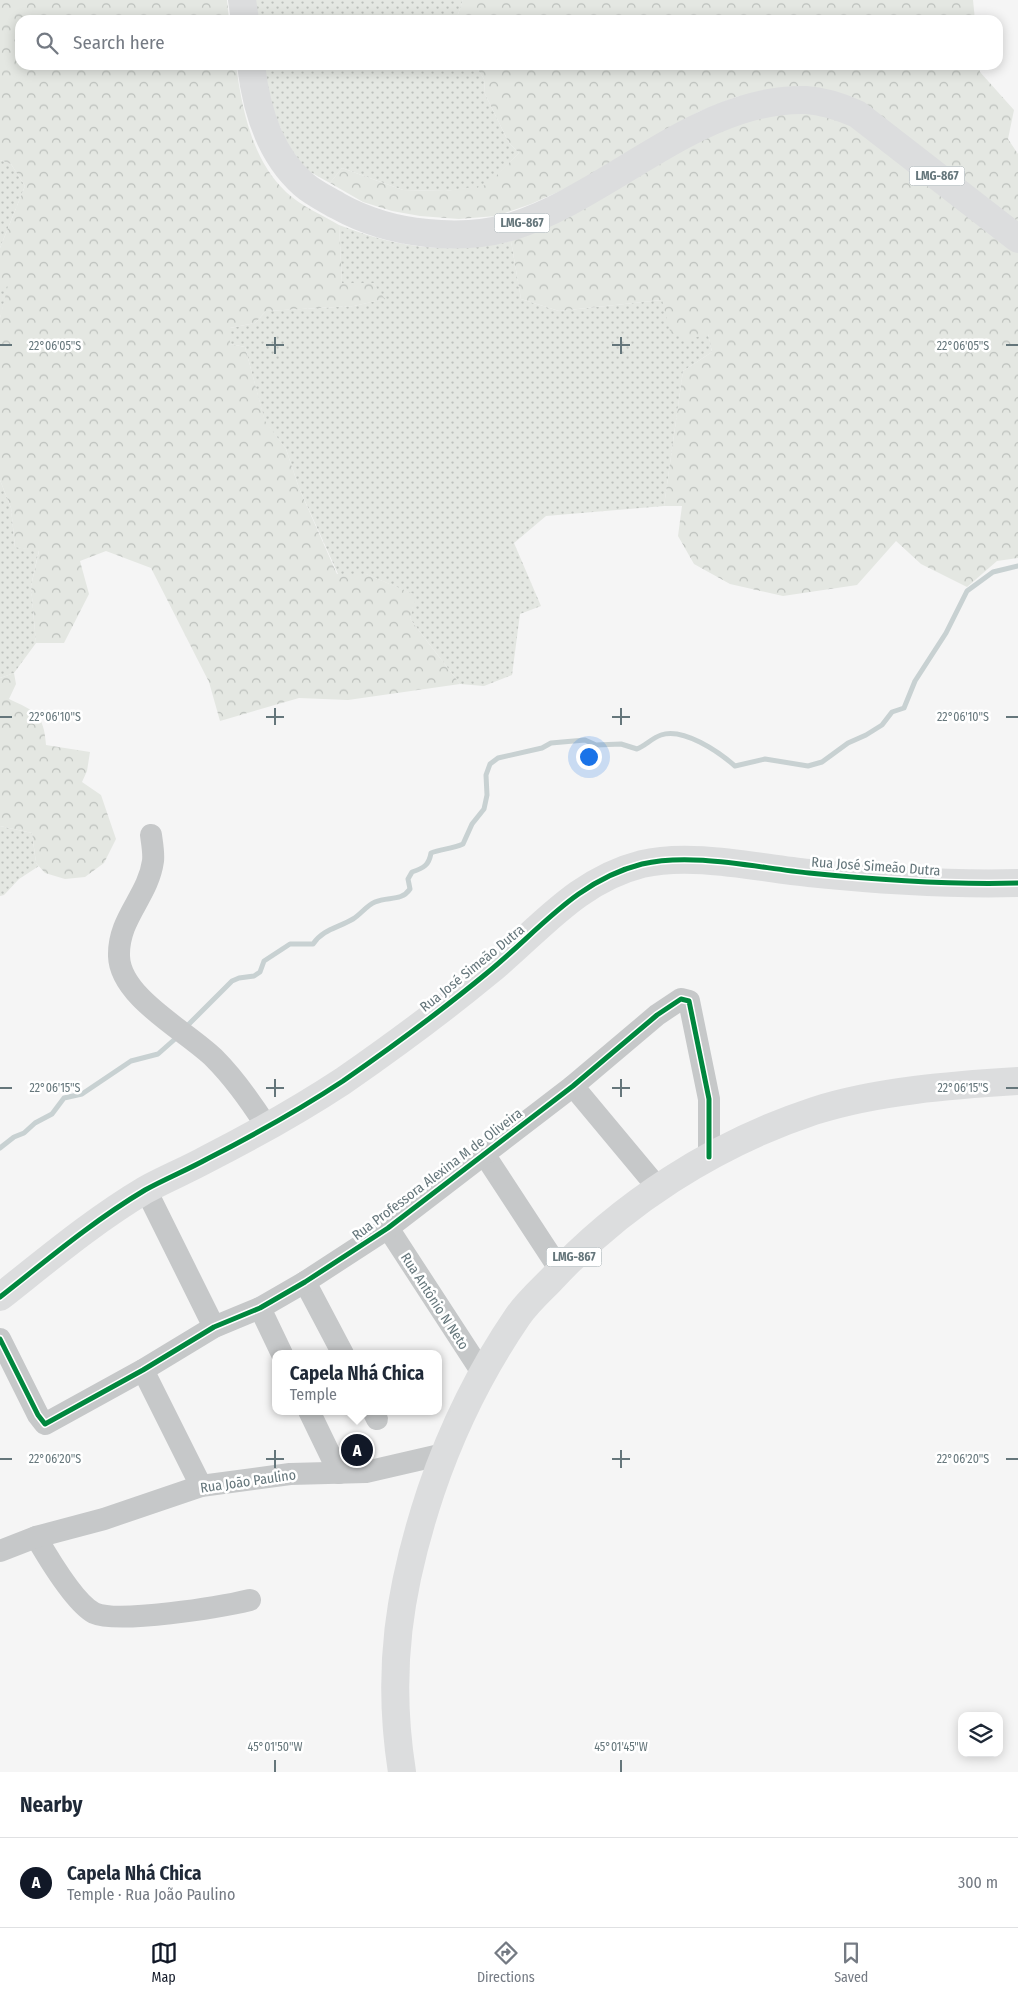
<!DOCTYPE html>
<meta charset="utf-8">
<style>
body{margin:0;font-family:"Fira Sans Condensed",sans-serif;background:#f6f6f7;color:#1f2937}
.controls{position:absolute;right:15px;bottom:15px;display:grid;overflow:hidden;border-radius:10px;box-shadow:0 2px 12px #0003}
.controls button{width:45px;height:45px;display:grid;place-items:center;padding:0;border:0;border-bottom:1px solid #e0e1e3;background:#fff;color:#1f2937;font:25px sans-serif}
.you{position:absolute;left:588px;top:756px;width:18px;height:18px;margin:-12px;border:4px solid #fff;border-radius:50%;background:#1a73e8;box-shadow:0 0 0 8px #1a73e833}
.badge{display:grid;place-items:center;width:32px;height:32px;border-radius:50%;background:#111827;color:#fff;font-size:16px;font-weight:700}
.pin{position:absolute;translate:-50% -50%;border:2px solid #fff;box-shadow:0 1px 5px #0006}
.popup{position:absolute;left:272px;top:1350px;width:170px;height:65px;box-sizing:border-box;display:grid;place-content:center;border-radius:10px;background:#fff;filter:drop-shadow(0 1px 4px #0005);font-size:16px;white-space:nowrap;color:#747a83}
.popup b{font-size:19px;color:#1f2937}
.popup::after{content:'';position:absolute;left:50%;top:100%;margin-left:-10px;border:10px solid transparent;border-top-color:#fff}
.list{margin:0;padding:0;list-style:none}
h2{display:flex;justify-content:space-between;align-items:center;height:65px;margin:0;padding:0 20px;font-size:21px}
h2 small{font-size:16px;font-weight:400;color:#747a83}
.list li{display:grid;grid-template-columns:32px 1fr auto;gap:15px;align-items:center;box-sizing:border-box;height:90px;padding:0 20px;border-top:1px solid #e0e1e3}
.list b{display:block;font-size:19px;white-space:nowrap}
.list p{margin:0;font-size:16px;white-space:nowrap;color:#747a83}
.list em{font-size:16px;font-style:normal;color:#747a83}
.icon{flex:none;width:28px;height:28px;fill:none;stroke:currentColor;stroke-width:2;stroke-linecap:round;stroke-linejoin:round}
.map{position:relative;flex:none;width:1018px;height:1772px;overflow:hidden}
.search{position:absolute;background:#fff;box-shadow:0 2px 12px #0003;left:15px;right:15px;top:15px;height:55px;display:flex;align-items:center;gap:12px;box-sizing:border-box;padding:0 18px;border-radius:15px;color:#747a83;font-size:19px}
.sheet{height:155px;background:#fff}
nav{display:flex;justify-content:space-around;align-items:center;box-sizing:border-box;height:70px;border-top:1px solid #e0e1e3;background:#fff;font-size:14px;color:#747a83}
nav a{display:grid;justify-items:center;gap:2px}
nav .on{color:#111827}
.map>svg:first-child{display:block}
</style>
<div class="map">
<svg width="1018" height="1772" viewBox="0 0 1018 1772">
<defs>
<pattern id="grass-dots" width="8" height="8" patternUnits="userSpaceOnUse" patternTransform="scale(1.25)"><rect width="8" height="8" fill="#e4e7e2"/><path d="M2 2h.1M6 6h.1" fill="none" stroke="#bcc0bc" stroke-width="1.8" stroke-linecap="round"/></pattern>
<pattern id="forest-crowns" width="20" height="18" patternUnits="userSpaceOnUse" patternTransform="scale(1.25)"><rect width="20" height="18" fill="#e4e7e2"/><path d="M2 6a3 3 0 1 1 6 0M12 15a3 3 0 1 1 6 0" fill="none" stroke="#bcc0bc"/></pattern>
</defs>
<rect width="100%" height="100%" fill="#f5f5f5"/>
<g fill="url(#grass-dots)">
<polygon points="254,0 463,0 456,20 257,20"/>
<polygon points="264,65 475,65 484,79 485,94 509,143 519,153 487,186 445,191 403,190 342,168 330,183 303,168 288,146 271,105"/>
<polygon points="0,160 11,164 25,186 0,248"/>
<path d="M339 225C399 248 447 255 511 241L521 299 559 311 662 300 708 334 712 352 683 371 664 506 546 516 514 543 541 606 520 614 512 675 484 686 460 684 410 619 415 595 366 574H338L299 488 286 449 265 422 245 347 230 344V328L255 323 266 311 354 306 384 299 373 283H342Z"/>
<polygon points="9,284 0,318 0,285"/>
<polygon points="0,480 11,508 15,547 39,550 31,586 36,643 14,673 0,678"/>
<polygon points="0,826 32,833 36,863 39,866 19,879 4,895 0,896"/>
</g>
<g fill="url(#forest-crowns)">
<path d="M0 0H227L229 20H20V65H236C242 109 252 160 286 192 301 206 322 215 339 225L342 283H373L385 299 354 306 266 311 255 323 230 328V344L245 347 265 421 286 449 299 488 337 574H366L416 595 410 619 460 684 348 700 299 698 220 721 209 682 151 568 106 551 80 561 89 594 64 643H36L31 586 39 551 15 547 11 508 0 480V318L8 285H0V248L25 186 11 164 0 160Z"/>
<polygon points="463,0 973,0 975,20 456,20"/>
<polygon points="475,65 979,65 980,72 1014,110 1008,139 1018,154 1018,225 884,121 771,90 736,97 698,112 567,188 531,204 496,216 459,219 420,216 392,211 363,202 330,183 342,168 403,190 445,191 487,185 519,153 509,143 485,94 484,79"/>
<polygon points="793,109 842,117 1018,251 1018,558 997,561 967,587 921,564 896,541 857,585 783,596 730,584 694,564 678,536 682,506 664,506 683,371 712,352 708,334 686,340 670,331 662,300 559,311 521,299 511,241 716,128"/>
<path d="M14 673 16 684 9 699C35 711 44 714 46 745L90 752 87 771 82 782 101 795 116 839 104 863 85 877 65 879 45 873 36 863 32 833 0 826V678Z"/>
</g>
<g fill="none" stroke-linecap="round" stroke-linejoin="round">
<g stroke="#c8d1d2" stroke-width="5">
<path d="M186 1027 232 981 239 978 254 976 260 972 264 961 290 944H313C323 929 338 928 353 919 361 914 366 906 375 902 388 896 401 902 410 889L408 879 412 872C424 868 429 865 431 853 441 849 452 849 463 844L472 824 484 809 487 795 486 775 490 764 498 758 542 748 551 743 585 740 596 745 621 744 637 749C645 746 652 738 661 735 683 727 719 752 735 766L765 759 808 766 822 762 848 743 866 735 882 725 892 712 904 708 915 681 946 633 967 591 993 572 1018 566"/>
<polyline points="0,1148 14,1137 24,1133 35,1123 52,1114 64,1098 82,1094 131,1061 158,1054 175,1039"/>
</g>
<g stroke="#c6c8c9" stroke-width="22">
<path d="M151 835C152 843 154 853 153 861 148 897 118 918 119 956 120 997 185 1030 214 1058 235 1079 251 1102 267 1127"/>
<polyline points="573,1086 658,1188"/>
<polyline points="484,1154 560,1270"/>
<polyline points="146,1190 214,1327"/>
<polyline points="388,1228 483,1374"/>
<polyline points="305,1282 343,1354"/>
<polyline points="260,1308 282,1354"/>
<polyline points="0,1339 38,1415 45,1424 143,1370 214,1327 260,1308 305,1282 388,1228 573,1086 657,1015 681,999 689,1001 709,1099 709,1157"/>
<polyline points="143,1370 201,1486"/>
<polyline points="309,1411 339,1473"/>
<polyline points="373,1411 377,1419"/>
<path d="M36 1537C47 1556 75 1603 94 1613 118 1624 221 1607 250 1600"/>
<polyline points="0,1551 36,1537 104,1519 201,1486 290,1474 366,1472 444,1454"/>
</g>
<g stroke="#dcddde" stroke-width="28">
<polyline points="242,0 245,20"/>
<path d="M251 65C256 108 269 154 303 184 313 193 326 199 338 206 365 221 396 230 427 233 455 236 483 235 510 227 609 197 699 97 806 100 823 101 841 107 857 114L1018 239"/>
<path d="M0 1297C47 1260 93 1221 145 1190 165 1179 187 1170 207 1159 254 1135 299 1110 343 1081 392 1047 441 1011 487 973 538 932 575 881 642 864 692 852 758 868 809 873 878 880 949 885 1018 883"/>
<path d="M402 1772C386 1671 399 1587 431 1491 452 1429 481 1370 518 1316 527 1303 539 1292 550 1281 621 1204 714 1144 814 1111 876 1091 953 1085 1018 1081"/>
</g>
<defs>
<g id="cycleway">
<path d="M0 1297C47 1260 93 1221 145 1190 165 1179 187 1170 207 1159 254 1135 299 1110 343 1081 392 1047 441 1011 487 973 538 932 575 881 642 864 692 852 758 868 809 873 878 880 949 885 1018 883"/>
<polyline points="0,1339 38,1415 45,1424 143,1370 214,1327 260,1308 305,1282 388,1228 573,1086 657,1015 681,999 689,1001 709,1099 709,1157"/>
</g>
</defs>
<use href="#cycleway" stroke="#fff" stroke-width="8"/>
<use href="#cycleway" stroke="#00873e" stroke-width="5"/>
</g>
<path fill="none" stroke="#65767b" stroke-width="2" d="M275 337V354M621 337V354M0 345H12M266 345H284M612 345H630M1006 345H1018M275 708V725M621 708V725M0 717H12M266 717H284M612 717H630M1006 717H1018M275 1079V1097M621 1079V1097M0 1088H12M266 1088H284M612 1088H630M1006 1088H1018M275 1450V1468M621 1450V1468M0 1459H12M266 1459H284M612 1459H630M1006 1459H1018M275 1760V1772M621 1760V1772"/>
<g text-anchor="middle" stroke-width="5" stroke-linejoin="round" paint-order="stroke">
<g fill="#fff" stroke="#939fa3" stroke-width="1">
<rect x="909.5" y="166.5" width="55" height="19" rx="4"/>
<rect x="494.5" y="213.5" width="55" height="19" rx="4"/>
<rect x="546.5" y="1247.5" width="55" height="19" rx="4"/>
</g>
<g font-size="12" font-weight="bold" fill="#65767b">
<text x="937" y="180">LMG-867</text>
<text x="522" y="227">LMG-867</text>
<text x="574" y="1261">LMG-867</text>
</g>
<g font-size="14" fill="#65767b" stroke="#fff">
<text transform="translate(876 866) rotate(4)" y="5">Rua José Simeão Dutra</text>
<text transform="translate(472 968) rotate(-39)" y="5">Rua José Simeão Dutra</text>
<text transform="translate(437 1174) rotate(-37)" y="5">Rua Professora Alexina M de Oliveira</text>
<text transform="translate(435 1301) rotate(57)" y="5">Rua Antônio N Neto</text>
<text transform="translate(248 1481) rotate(-8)" y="5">Rua João Paulino</text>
</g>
</g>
<g font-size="12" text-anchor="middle" fill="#65767b" stroke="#fff" stroke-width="5" stroke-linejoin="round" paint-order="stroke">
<text x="55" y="350">22°06'05"S</text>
<text x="963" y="350">22°06'05"S</text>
<text x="55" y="721">22°06'10"S</text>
<text x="963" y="721">22°06'10"S</text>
<text x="55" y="1092">22°06'15"S</text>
<text x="963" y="1092">22°06'15"S</text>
<text x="55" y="1463">22°06'20"S</text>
<text x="963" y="1463">22°06'20"S</text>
<text x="275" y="1751">45°01'50"W</text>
<text x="621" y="1751">45°01'45"W</text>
</g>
</svg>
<div class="controls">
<button><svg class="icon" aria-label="layers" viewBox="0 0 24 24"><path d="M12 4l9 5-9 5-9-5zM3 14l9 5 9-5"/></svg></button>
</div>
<div class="you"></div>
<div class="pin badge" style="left:357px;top:1450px">A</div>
<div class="popup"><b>Capela Nhá Chica</b>Temple</div>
<div class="search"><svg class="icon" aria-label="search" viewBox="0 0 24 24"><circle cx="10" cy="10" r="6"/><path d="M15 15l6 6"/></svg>Search here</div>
</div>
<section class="sheet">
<h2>Nearby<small></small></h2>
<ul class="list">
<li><span class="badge">A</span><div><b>Capela Nhá Chica</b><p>Temple · Rua João Paulino</p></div><em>300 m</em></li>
</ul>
</section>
<nav>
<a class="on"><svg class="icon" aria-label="map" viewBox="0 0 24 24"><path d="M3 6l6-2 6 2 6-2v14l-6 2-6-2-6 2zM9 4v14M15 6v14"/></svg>Map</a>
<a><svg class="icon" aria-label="directions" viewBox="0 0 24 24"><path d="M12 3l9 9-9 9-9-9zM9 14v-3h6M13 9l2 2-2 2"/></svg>Directions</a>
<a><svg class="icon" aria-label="saved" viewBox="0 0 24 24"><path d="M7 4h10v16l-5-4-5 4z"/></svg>Saved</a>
</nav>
